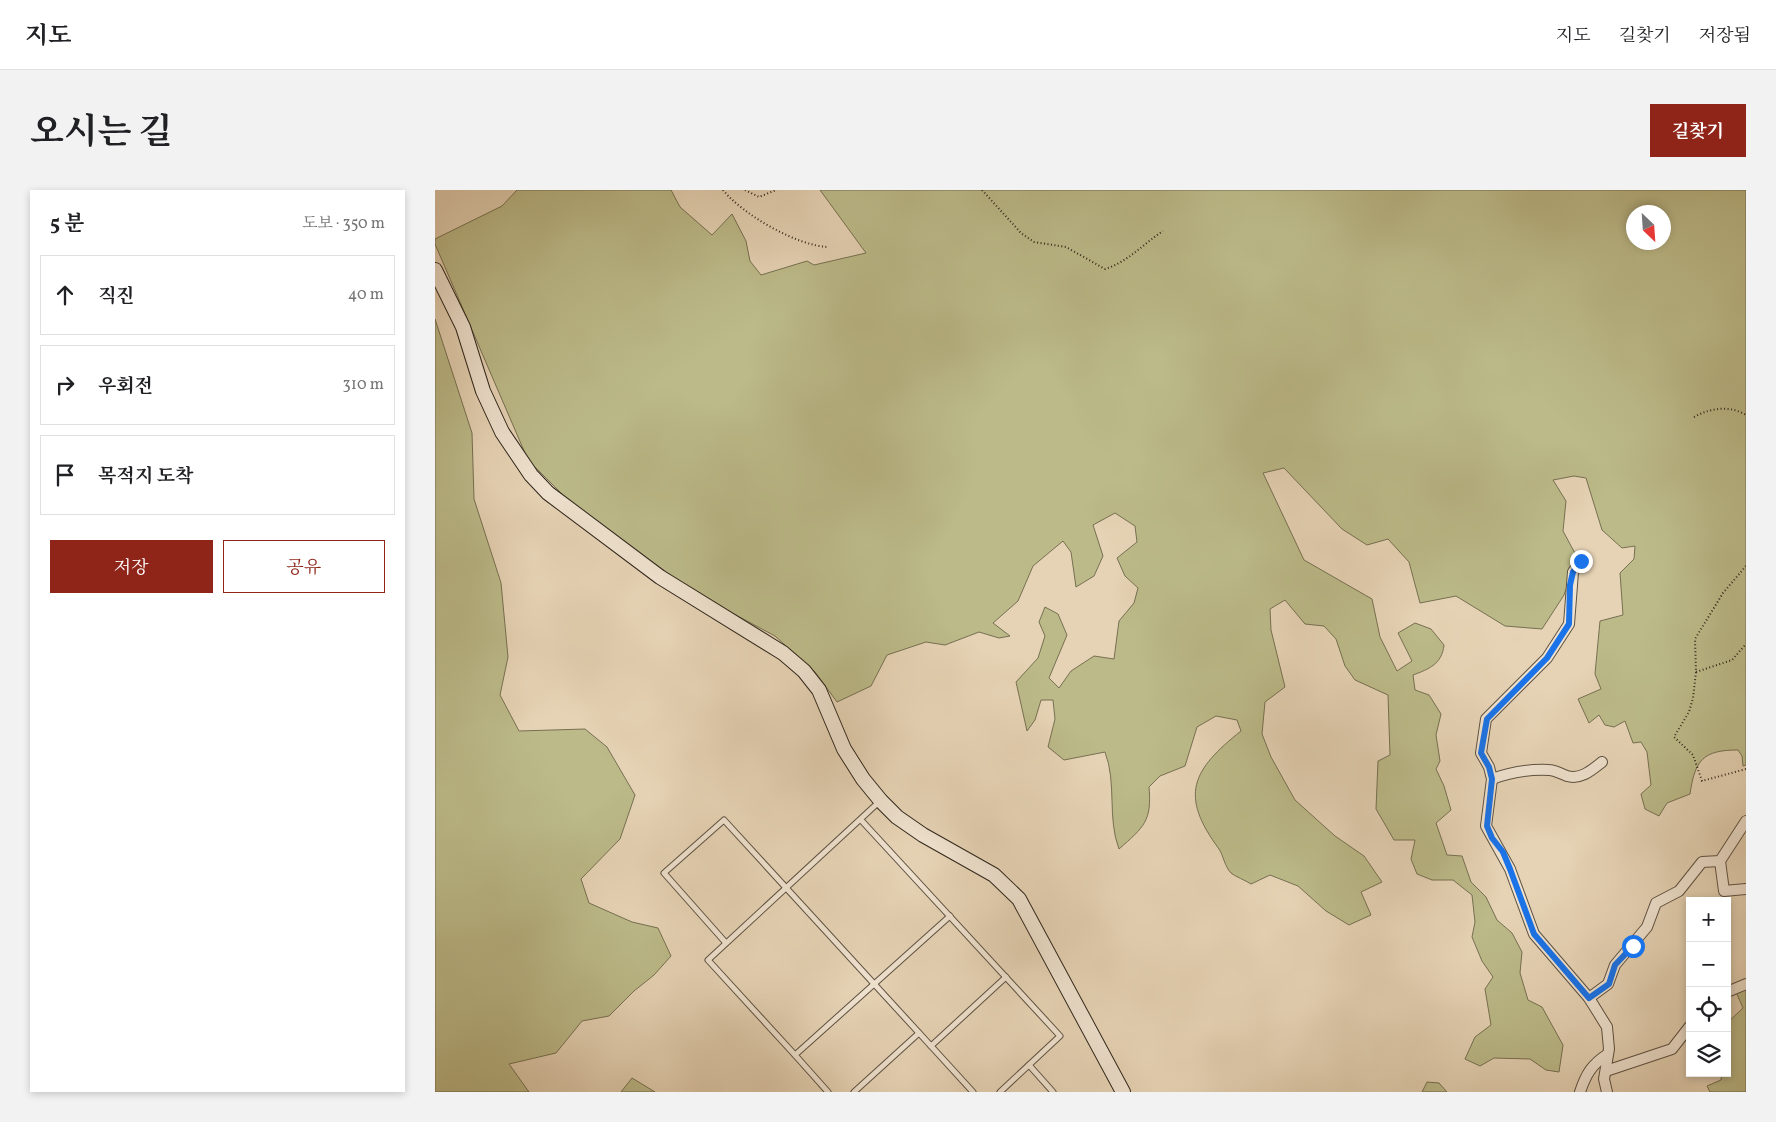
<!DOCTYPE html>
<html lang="ko">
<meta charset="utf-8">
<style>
body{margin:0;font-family:Vollkorn,"Noto Serif KR",serif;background:#f2f2f2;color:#202124}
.controls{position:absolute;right:15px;bottom:15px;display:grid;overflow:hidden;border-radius:0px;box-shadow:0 2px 8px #0003}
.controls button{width:45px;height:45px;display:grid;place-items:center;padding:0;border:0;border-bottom:1px solid #e0e0e0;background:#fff;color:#202124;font:25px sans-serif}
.compass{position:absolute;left:1191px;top:15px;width:45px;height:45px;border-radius:50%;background:#fff;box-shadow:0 2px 8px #0003;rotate:155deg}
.stop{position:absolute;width:15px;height:15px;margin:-11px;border:4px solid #1a73e8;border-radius:50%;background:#fff}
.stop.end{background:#1a73e8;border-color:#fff;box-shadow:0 1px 5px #0008}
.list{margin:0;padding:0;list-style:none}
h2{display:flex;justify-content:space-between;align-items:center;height:65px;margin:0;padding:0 20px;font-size:21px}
h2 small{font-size:16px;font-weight:400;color:#757577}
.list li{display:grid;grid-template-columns:32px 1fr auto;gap:15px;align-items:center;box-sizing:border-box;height:80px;margin:0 10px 10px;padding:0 10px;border:1px solid #e0e0e0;border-radius:0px}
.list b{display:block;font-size:19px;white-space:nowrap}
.list em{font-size:16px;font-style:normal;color:#757577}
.actions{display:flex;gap:10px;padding:15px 20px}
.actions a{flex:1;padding:11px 0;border:1px solid #8f2418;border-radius:0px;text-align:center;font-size:18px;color:#8f2418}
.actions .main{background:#8f2418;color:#fff}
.icon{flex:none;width:28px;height:28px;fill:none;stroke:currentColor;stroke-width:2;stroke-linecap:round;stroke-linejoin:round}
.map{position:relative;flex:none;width:1311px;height:902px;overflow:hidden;border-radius:0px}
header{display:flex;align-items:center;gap:30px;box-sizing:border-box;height:70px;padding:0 25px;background:#fff;border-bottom:1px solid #e0e0e0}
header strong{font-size:24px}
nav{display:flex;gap:28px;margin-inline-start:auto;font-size:18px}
.intro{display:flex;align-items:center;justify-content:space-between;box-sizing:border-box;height:120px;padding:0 30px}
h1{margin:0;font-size:35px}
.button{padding:12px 22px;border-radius:0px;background:#8f2418;color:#fff;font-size:18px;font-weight:700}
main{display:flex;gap:30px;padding:0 30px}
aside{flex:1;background:#fff;border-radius:0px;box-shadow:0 2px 8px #0003}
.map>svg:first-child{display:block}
</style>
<header>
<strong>지도</strong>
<nav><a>지도</a><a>길찾기</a><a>저장됨</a></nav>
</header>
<div class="intro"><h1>오시는 길</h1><a class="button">길찾기</a></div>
<main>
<aside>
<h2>5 분<small>도보 · 350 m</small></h2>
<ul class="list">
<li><svg class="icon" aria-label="ahead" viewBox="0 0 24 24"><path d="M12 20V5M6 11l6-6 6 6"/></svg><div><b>직진</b></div><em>40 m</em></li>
<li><svg class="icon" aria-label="right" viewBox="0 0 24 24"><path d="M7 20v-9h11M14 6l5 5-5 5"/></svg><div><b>우회전</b></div><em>310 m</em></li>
<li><svg class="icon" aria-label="arrive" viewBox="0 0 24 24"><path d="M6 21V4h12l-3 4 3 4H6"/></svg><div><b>목적지 도착</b></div></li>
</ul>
<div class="actions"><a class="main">저장</a><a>공유</a></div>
</aside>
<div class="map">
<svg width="1311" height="902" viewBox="0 0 1311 902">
<rect width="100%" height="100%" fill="#e6d3b5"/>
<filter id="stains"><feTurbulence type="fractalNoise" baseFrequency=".004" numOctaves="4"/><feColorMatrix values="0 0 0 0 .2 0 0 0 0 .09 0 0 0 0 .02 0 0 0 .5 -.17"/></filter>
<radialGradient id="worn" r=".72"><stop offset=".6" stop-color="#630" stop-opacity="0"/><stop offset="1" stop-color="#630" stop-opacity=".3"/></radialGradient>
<g fill="#bcba89" stroke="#767052" fill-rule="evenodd">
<path d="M82 0H236L245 17 277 45 297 24 311 51 315 71 326 85 372 71 379 75 431 63 385 0H1311V575L1308 576 1307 566 1303 560C1268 560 1260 570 1255 604L1232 613 1224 626 1210 619 1206 604 1216 595 1212 562 1206 552 1198 553 1190 531 1179 537 1170 535 1164 525 1154 533 1143 509 1166 499 1160 484 1165 431 1188 425 1185 383 1199 369 1200 356 1187 358 1167 340 1151 288 1139 286 1118 290 1131 311 1128 341 1142 367 1129 405 1107 439 1070 436 1021 406 985 413 974 372 953 349 932 355 907 339 849 278 828 283 869 370 937 409 945 447 962 481 977 471 963 443 980 433 996 439 1009 455C1007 474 994 479 978 485L980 500 994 505 1006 524 1001 545 1005 571 1001 579 1009 596 1016 620 1001 633 1012 665 1027 666 1036 692 1051 707 1062 730 1077 743 1087 762 1085 783 1093 810 1107 817 1128 855 1124 882 1111 880 1095 869 1059 868 1045 876 1030 869 1040 847 1056 835 1050 799 1058 787 1047 771 1037 747 1040 732 1037 705 1018 690H997L982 684 976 669 980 650H959L941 619 943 571 955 565 953 505 920 490 910 476 901 449 889 436 870 434 850 410 835 419 836 440 850 497 830 512 827 544 836 567 860 610 900 646 929 666 947 692 926 702 936 725 914 735 891 721 863 696 835 685 816 694C810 690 801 687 796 683 790 677 788 665 784 659 744 605 757 580 806 541L802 530 781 526 762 537 750 576 725 586 714 597C717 631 709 637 684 659 672 628 682 593 670 562L629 570 613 557 620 529 618 510H606L600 530 592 541 581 492 603 468 610 446 604 432 610 417 623 424 632 445 614 488 624 498 636 481 659 466 679 469 684 431 699 413 703 398 690 386 682 368 702 352 700 336 680 323 658 335 668 366 659 386 641 397 636 362 628 351 598 376 583 411 558 433 575 446 564 448 544 442 510 455 491 452 452 465 436 496 402 512 380 482 340 446 269 408 148 325 93 270 0 54V49L67 16ZM1198 22H1228V52H1198Z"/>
<polygon points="0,129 37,243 39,309 66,393 73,467 65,505 84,541 150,539 172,557 200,605 185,649 146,689 154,713 197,732 223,738 236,766 219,785 199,801 174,826 147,831 121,863 74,874 94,902 0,902"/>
<polygon points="1311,798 1311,902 1275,902 1272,896 1286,890 1287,883 1292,883 1292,833 1308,818 1301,802"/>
<polygon points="197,888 220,902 186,902"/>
<polygon points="992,892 1004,893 1012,902 987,902"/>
</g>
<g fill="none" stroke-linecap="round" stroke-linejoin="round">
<defs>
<g id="lane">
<polyline points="426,630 625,846 565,902"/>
<polyline points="291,753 229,683 289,630 496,856"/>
<polyline points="360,865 273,770 445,611"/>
<polyline points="594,875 618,902"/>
<polyline points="393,902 360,865 515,726"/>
<polyline points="419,902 484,843"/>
<polyline points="538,902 496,856 571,787"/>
</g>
<g id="street">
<polyline points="1146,371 1138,382 1134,434 1112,468 1051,529 1046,563 1054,577 1057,589 1051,636 1075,679 1099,744 1154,808 1172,837 1174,859 1169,889 1172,902"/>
<path d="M1057 589C1076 582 1093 579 1114 580 1120 580 1126 584 1132 586 1146 590 1157 580 1167 572"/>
<polyline points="1285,671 1289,701 1311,699"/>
<polyline points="1292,802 1311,794"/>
<polyline points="1154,808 1173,794 1180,775 1212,737 1221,713 1244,701 1267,672 1285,671 1311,631"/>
<polyline points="1171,881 1237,859 1255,836"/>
<path d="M1145 902C1151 884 1157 874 1173 864"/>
</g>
<polyline id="secondary" points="0,80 28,137 48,201 67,242 96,285 113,303 225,387 348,463 369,481 384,500 409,559 428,589 446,611 462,627 488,645 559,685 584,709 688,902"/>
</defs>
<use href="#lane" stroke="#5d5142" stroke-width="7"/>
<use href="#street" stroke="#5d5142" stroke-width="12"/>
<use href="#secondary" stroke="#2f261c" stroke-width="16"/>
<g stroke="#2f261c" stroke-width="2" stroke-dasharray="1 2.5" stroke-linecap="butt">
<path d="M288 0C307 24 362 56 393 57"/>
<polyline points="310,0 324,7 341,0"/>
<path d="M547 0 586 43 599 52 631 57 670 79C693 72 708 54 728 41"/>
<path d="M1259 227C1275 218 1295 215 1311 225"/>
<polyline points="1311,376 1288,403 1260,449 1261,482 1258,508 1254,522 1239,547 1258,565 1267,591 1311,579"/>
<polyline points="1261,482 1297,470 1311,454"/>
</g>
<use href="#lane" stroke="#efe2cf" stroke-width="5"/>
<use href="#street" stroke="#efe2cf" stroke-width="10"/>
<use href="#secondary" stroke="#efe2cf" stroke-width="14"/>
</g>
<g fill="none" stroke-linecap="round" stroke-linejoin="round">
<polyline stroke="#1a73e8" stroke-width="6" points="1146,371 1138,382 1135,395 1134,434 1112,468 1052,529 1046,563 1054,577 1057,589 1052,636 1057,648 1068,662 1075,679 1099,744 1154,808 1174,794 1180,775 1198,756"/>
</g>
<rect width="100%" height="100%" filter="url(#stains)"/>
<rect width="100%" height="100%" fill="url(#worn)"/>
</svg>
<div class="controls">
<button>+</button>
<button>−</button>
<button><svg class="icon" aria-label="locate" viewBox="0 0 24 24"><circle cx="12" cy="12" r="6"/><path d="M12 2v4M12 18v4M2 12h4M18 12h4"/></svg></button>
<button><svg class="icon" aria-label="layers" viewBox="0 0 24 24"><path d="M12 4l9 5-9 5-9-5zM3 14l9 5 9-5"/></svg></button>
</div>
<svg class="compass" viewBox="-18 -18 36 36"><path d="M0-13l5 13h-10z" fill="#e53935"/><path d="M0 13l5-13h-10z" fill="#757577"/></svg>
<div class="stop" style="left:1198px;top:756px"></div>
<div class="stop end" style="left:1146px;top:371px"></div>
</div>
</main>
